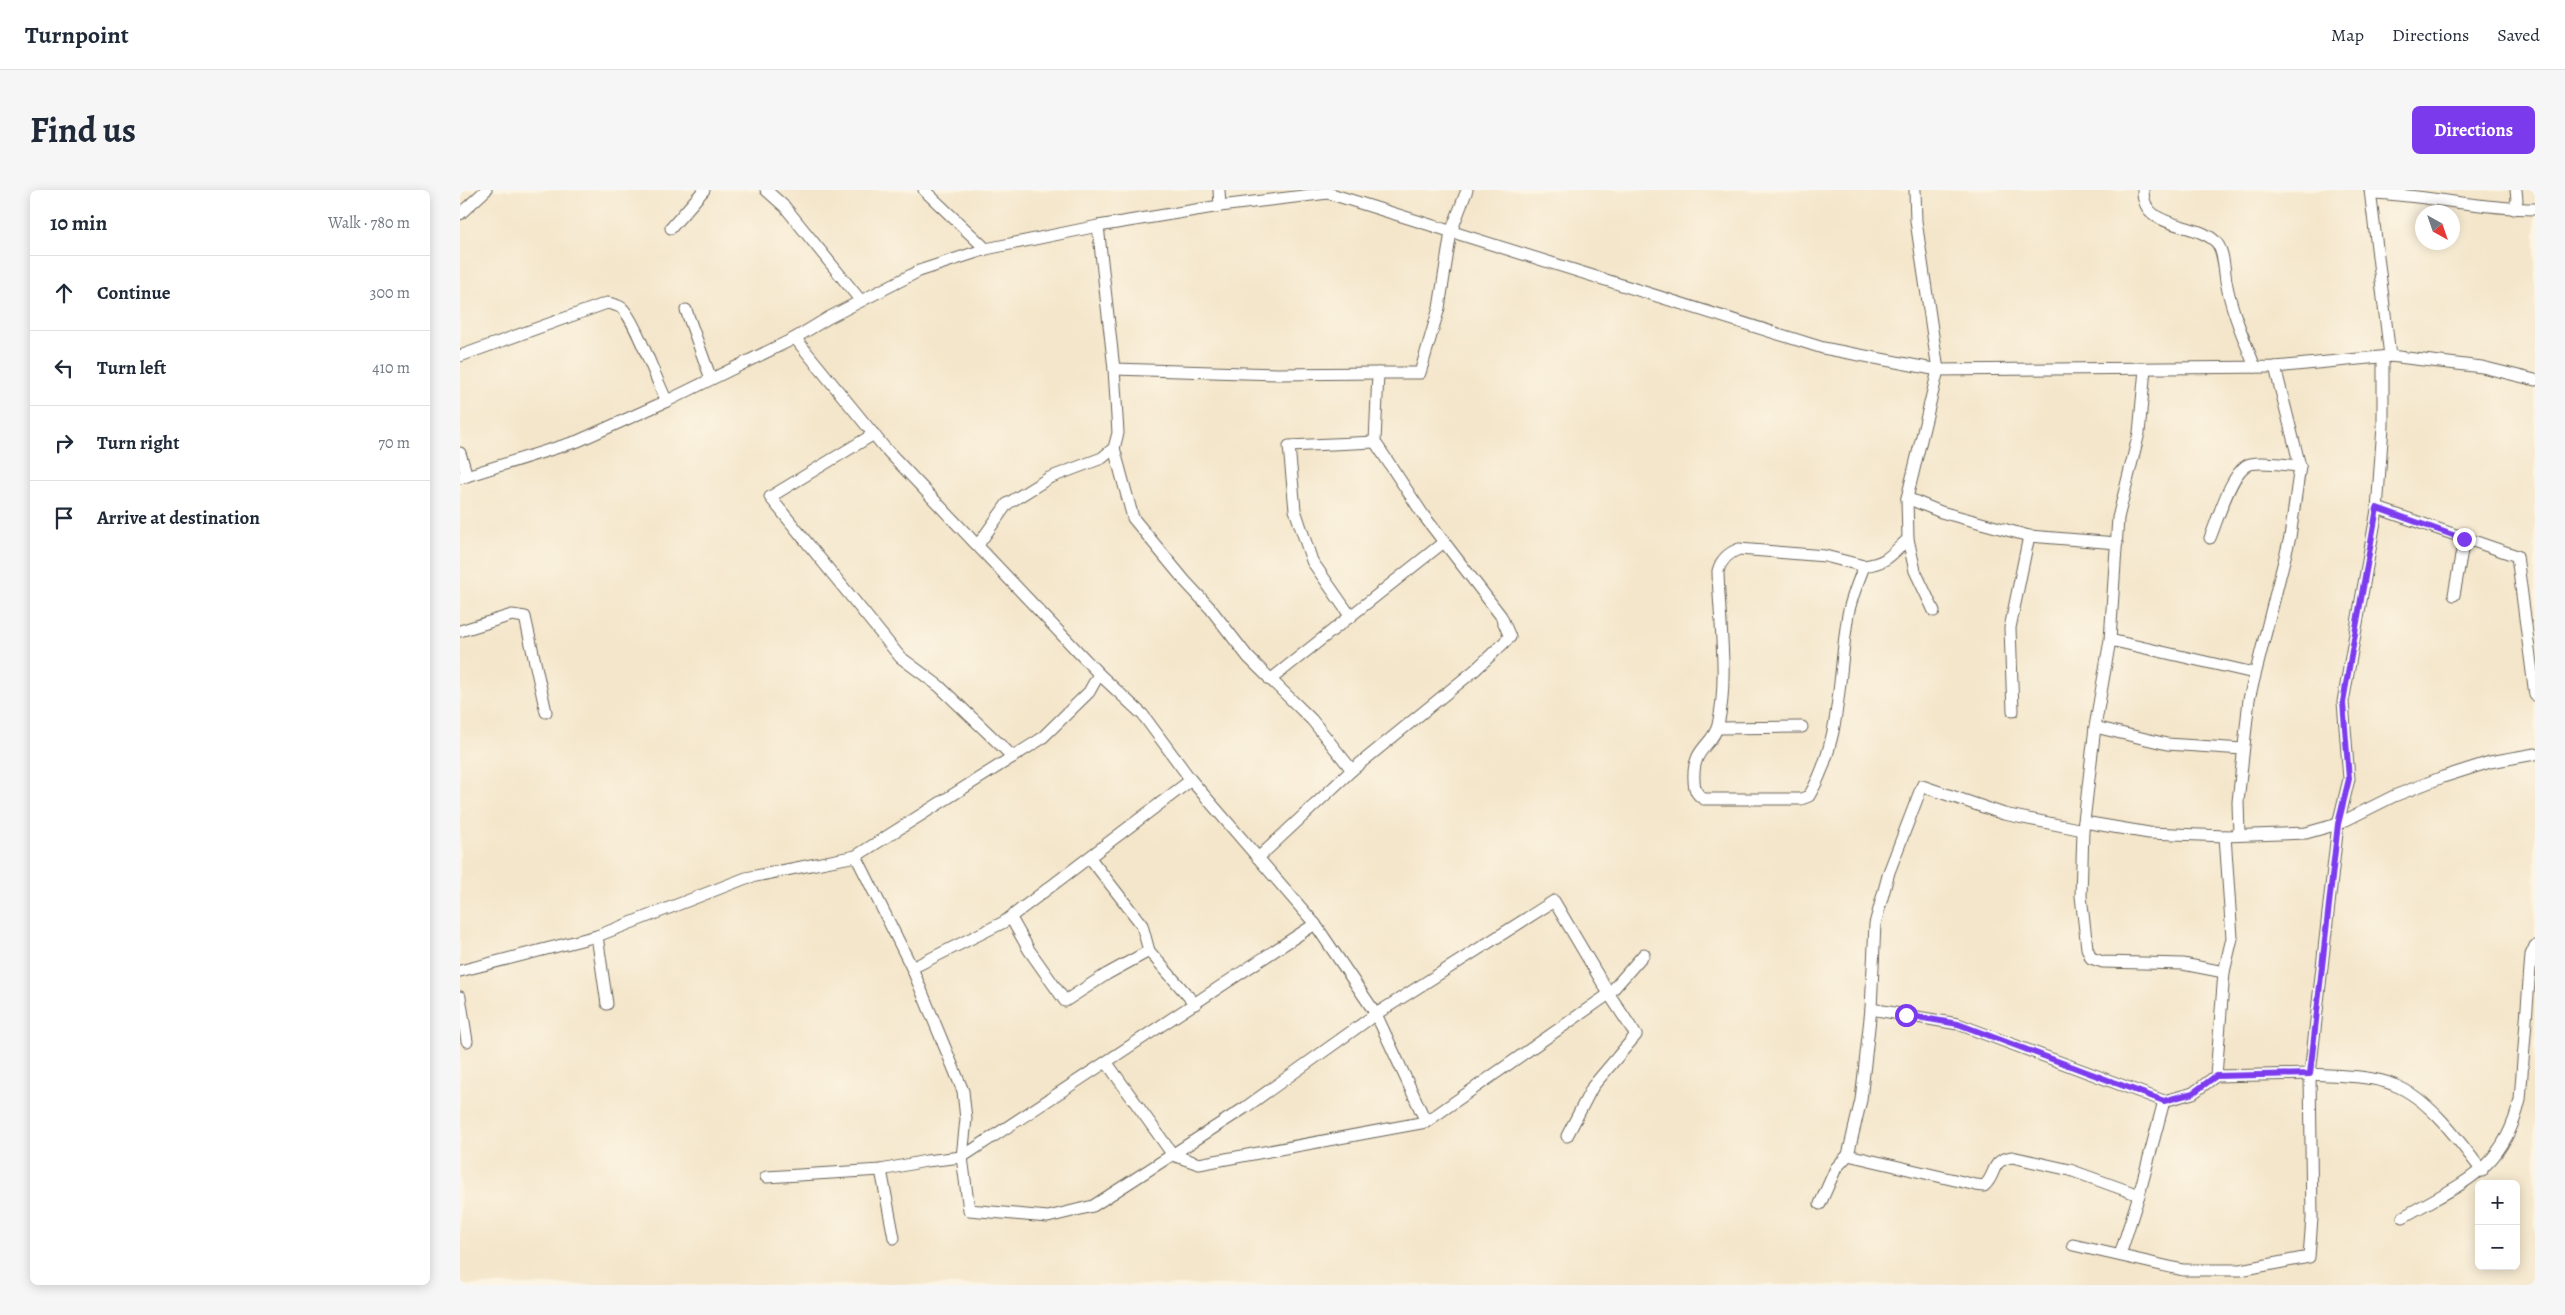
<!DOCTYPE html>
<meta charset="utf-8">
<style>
body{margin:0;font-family:Alegreya,serif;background:#f6f6f7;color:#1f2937}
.controls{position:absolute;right:15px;bottom:15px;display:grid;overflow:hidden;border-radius:8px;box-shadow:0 2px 12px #0003}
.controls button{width:45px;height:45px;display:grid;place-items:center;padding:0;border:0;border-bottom:1px solid #e0e1e3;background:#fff;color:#1f2937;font:25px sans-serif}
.compass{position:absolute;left:1955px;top:15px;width:45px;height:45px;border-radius:50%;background:#fff;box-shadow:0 2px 12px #0003;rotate:140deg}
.stop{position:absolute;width:15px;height:15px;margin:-11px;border:4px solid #7c3aed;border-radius:50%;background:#fff}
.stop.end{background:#7c3aed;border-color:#fff;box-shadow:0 1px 5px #0008}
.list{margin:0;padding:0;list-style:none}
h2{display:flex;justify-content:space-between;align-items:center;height:65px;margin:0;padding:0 20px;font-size:21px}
h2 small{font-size:16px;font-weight:400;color:#747a83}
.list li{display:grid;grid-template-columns:32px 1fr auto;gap:15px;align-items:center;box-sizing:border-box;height:75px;padding:0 20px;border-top:1px solid #e0e1e3}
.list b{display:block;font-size:19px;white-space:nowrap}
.list em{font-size:16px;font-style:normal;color:#747a83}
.icon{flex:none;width:28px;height:28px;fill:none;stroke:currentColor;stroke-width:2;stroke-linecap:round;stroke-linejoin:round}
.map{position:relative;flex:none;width:2075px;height:1095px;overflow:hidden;border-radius:8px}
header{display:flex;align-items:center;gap:30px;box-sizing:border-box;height:70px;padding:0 25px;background:#fff;border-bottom:1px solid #e0e1e3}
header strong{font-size:24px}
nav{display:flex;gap:28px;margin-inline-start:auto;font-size:18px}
.intro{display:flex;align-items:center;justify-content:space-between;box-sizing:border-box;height:120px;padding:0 30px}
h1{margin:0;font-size:35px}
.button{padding:12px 22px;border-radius:8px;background:#7c3aed;color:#fff;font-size:18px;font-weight:700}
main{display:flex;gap:30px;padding:0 30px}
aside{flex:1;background:#fff;border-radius:8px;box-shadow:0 2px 12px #0003}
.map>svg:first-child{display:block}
</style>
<header>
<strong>Turnpoint</strong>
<nav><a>Map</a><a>Directions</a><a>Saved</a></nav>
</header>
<div class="intro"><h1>Find us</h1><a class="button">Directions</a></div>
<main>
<aside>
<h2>10 min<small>Walk · 780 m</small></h2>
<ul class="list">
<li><svg class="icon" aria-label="ahead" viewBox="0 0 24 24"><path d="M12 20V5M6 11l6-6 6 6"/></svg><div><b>Continue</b></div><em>300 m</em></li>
<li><svg class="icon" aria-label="left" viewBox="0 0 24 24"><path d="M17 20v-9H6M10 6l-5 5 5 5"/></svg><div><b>Turn left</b></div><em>410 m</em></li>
<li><svg class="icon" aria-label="right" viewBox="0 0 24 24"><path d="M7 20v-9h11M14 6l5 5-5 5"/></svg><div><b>Turn right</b></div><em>70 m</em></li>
<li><svg class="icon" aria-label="arrive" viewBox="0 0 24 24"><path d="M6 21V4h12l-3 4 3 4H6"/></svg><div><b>Arrive at destination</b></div></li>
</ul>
</aside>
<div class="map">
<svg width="2075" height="1095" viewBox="0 0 2075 1095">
<rect width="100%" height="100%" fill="#fcf5e5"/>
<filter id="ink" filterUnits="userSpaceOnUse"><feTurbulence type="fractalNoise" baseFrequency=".02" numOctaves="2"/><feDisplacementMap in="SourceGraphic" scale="10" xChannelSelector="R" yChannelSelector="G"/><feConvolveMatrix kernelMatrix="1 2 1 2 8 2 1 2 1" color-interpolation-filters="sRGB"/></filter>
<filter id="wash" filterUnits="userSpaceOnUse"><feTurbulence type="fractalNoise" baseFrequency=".0096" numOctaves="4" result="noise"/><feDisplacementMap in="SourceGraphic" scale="20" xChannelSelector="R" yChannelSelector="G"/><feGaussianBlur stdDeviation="1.12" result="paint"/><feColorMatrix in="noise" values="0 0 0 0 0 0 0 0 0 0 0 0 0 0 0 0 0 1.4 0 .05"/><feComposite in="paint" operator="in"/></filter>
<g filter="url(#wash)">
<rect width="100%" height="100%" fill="#f4e6cb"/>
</g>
<g filter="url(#ink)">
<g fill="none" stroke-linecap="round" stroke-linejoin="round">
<defs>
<g id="street">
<polyline points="306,0 325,17 401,111"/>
<polyline points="464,0 526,59"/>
<polyline points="759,0 760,16"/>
<polyline points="1455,0 1456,31 1478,180 1447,308 1448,349 1455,381 1474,421"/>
<path d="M1683 0C1682 40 1734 31 1755 51 1764 59 1764 79 1766 91 1771 120 1784 149 1795 177"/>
<polyline points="1910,0 1930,166"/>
<path d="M1911 3C1966 5 2020 19 2075 19"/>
<polyline points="2054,19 2057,10 2056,0"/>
<polyline points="0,24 26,0"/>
<polyline points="211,38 244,0"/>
<polyline points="226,120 251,189"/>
<path d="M0 166 147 113C153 114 157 115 162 118 176 131 196 191 207 211"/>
<path d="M1923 167V236L1917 320 1883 512 1889 589 1878 634 1850 884C1875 886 1911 885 1934 895 1969 908 2000 952 2022 981"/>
<polyline points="654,179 817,184 918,183"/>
<polyline points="1685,179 1679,243 1658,328 1650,450 1635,537 1623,640 1621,706 1627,758 1631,768 1643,772 1723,774 1764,782"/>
<polyline points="414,244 310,307 440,467 479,496 553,567"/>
<polyline points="654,258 673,328 725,391 750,418 788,467 852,530 892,580 798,668"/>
<polyline points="0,263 7,286"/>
<polyline points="0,288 118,251 207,211 335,148 368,128 459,81 526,59 638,36 760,16 868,3 1363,158 1478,180 1815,177 1930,166 2022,177 2075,190"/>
<polyline points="1447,308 1481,322 1569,346 1657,353"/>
<polyline points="1917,318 2057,366 2075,505"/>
<path d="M1750 348C1757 332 1772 278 1790 274 1805 271 1825 275 1840 276"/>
<polyline points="518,355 547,314 589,288 642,268 654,258 658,243 654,179 638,36"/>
<path d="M1279 359 1365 366 1404 376C1398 393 1389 412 1387 431 1378 490 1381 553 1349 606L1341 609H1244C1236 605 1234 598 1234 590 1232 557 1253 556 1258 535 1269 486 1259 431 1258 381 1261 370 1268 363 1279 359Z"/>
<path d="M1404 376C1429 372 1430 365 1448 349"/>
<polyline points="1994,405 2004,349"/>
<polyline points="891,427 852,371 835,320 829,256 915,252"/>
<polyline points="0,441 52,425 65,427 86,522"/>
<polyline points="1650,450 1794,483"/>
<polyline points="810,490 984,352"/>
<polyline points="1553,521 1550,438 1569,346"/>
<polyline points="1635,537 1707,554 1783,559"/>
<polyline points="1258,538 1342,537"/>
<polyline points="892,580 1015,480 1050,447 1041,426 964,326 915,252 918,183 960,183 979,118 991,42 1007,0"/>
<polyline points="1624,632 1689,643 1765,646 1846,643 1878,634 1934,606 1983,587 2030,572 2075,564"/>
<path d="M1623 640 1544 624 1462 596 1429 682 1415 734 1411 819 1401 910 1388 965 1516 995 1524 996C1538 983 1529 971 1552 967L1610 980 1679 1005"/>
<polyline points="1779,644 1778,612 1789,509 1830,347 1840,276 1815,177"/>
<polyline points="396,666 452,778 503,901 506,929 502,967 509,1020 588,1027 633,1016 786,917 916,824 1094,711 1149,804 1176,845 1133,896 1107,946"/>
<polyline points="551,728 569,760 605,811 647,784 689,761 682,735 630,668"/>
<polyline points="855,734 916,824 966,932"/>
<polyline points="137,746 147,814"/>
<polyline points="689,761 735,814"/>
<polyline points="452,778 544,732 731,590"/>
<polyline points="0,781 137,746 286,688 396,666 581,549 629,502 639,484 424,257 335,148"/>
<polyline points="0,807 7,851"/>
<polyline points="1411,819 1498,834 1704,911 1733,903 1756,886 1850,884 1852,1028 1849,1067 1780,1080 1723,1080 1613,1055"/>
<polyline points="647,873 713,965 739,974 966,932 1149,804 1184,764"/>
<polyline points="1756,886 1764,782 1772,748 1765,646"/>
<polyline points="421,980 434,1048"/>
<polyline points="306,987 421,980 466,971 502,967 855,734 731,590 683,525 639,484"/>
<polyline points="1360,1014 1376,978 1388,965"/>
<path d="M1943 1027C2001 993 2043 982 2060 910L2071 765 2075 756"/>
<polyline points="1660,1065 1679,1005 1704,911"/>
</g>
</defs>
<use href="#street" stroke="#686359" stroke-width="13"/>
<use href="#street" stroke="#fff" stroke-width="11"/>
</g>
</g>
<g fill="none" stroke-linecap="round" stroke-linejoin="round" filter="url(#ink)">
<polyline stroke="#7c3aed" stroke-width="6" points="1446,825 1498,834 1704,911 1733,903 1756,886 1850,884 1878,634 1889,589 1883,512 1917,318 2004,349"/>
</g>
</svg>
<div class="controls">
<button>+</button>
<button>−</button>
</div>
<svg class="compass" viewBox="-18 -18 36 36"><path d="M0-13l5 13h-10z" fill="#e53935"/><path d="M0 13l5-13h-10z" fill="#747a83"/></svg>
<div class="stop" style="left:1446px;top:825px"></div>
<div class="stop end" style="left:2004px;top:349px"></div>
</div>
</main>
